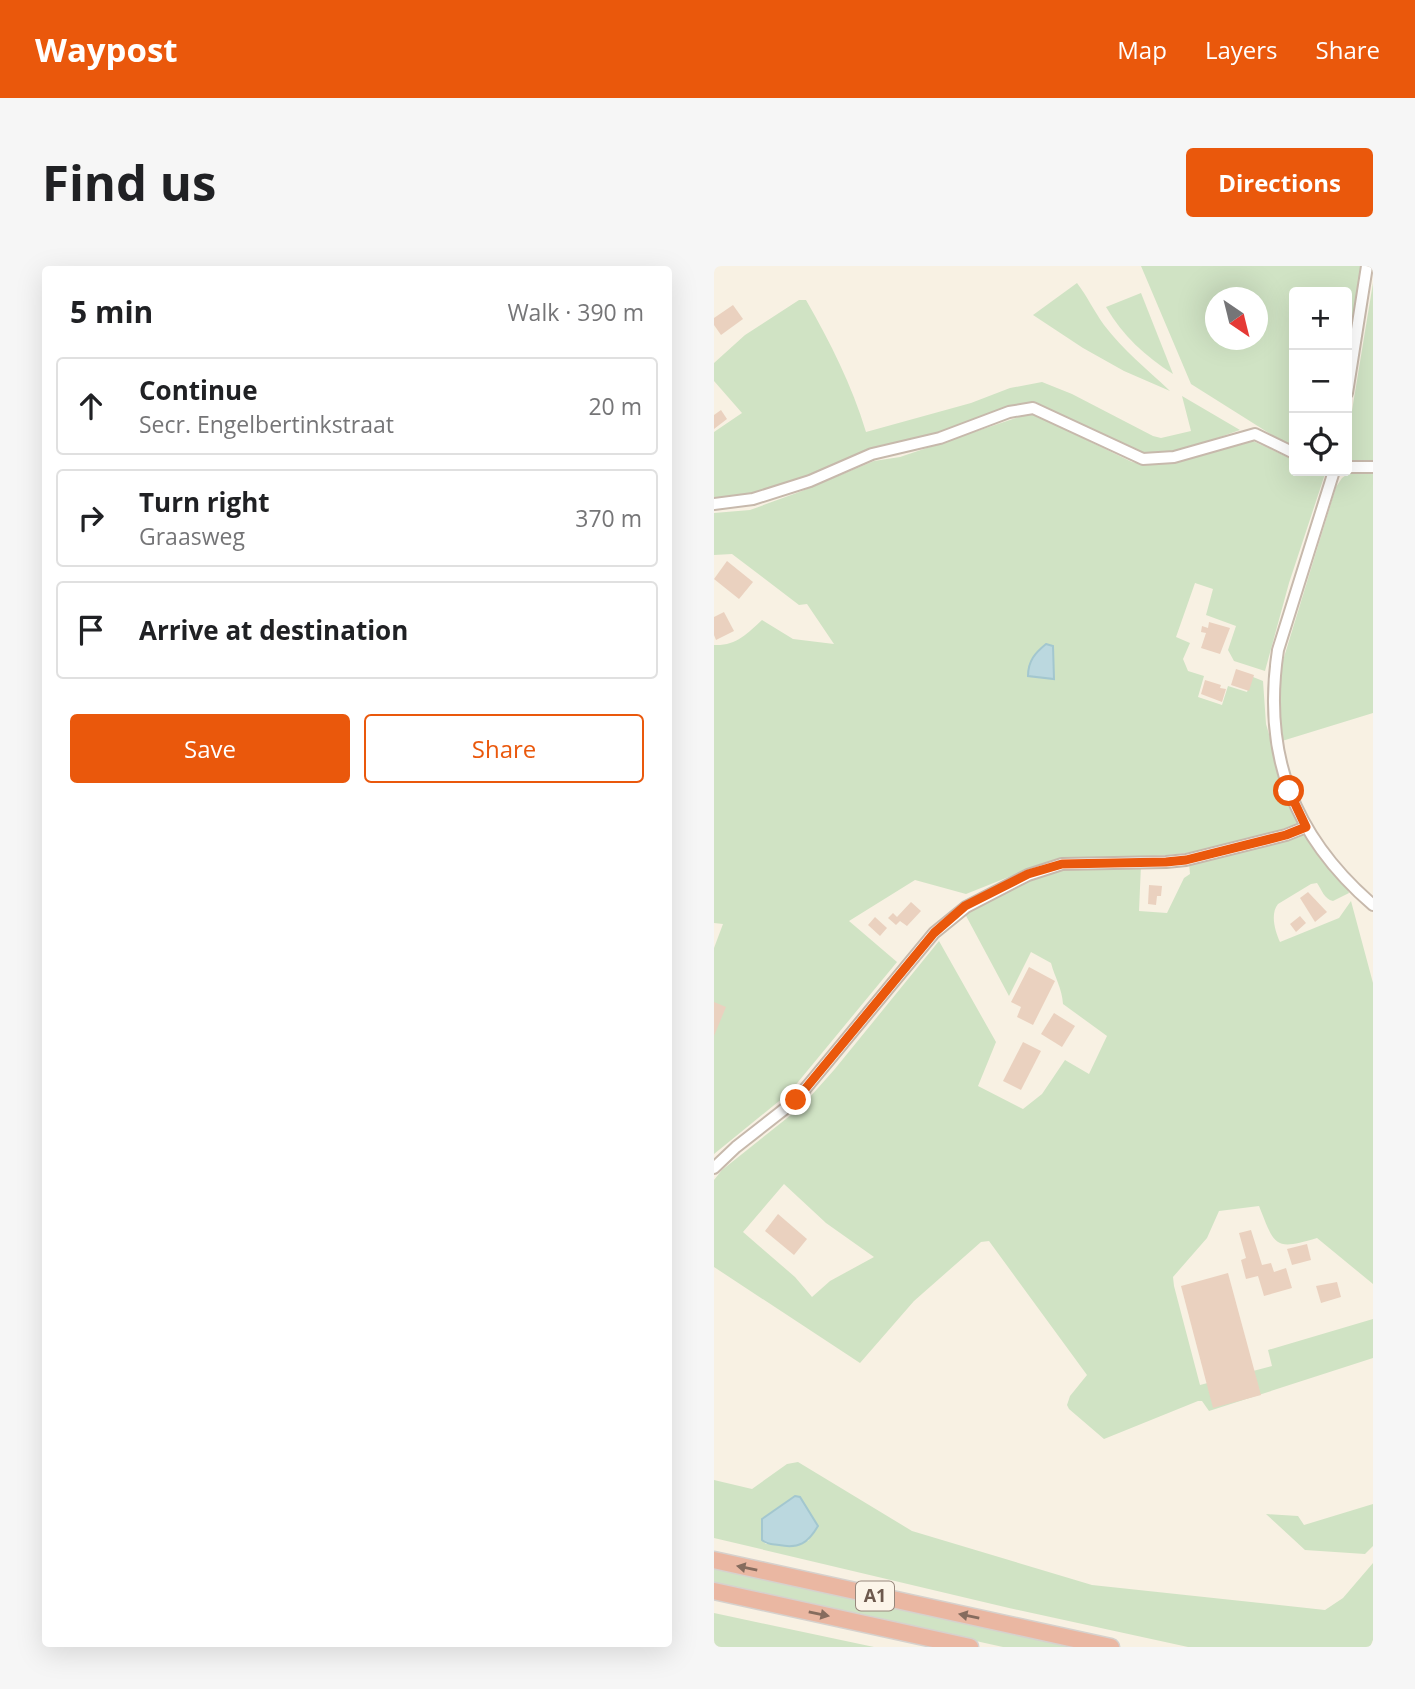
<!DOCTYPE html>
<meta charset="utf-8">
<style>
body{margin:0;font-family:"Open Sans",sans-serif;background:#f6f6f6;color:#202124}
.controls{position:absolute;right:21px;top:21px;display:grid;overflow:hidden;border-radius:7px;box-shadow:0 7px 28px #0002}
.controls button{width:63px;height:63px;display:grid;place-items:center;padding:0;border:0;border-bottom:2px solid #e0e0e0;background:#fff;color:#202124;font:35px sans-serif}
.compass{position:absolute;left:491px;top:21px;width:63px;height:63px;border-radius:50%;background:#fff;box-shadow:0 7px 28px #0002;rotate:145deg}
.stop{position:absolute;width:21px;height:21px;margin:-16px;border:5px solid #ea580c;border-radius:50%;background:#fff}
.stop.end{background:#ea580c;border-color:#fff;box-shadow:0 2px 7px #0008}
.list{margin:0;padding:0;list-style:none}
h2{display:flex;justify-content:space-between;align-items:center;height:91px;margin:0;padding:0 28px;font-size:30px}
h2 small{font-size:23px;font-weight:400;color:#757577}
.list li{display:grid;grid-template-columns:46px 1fr auto;gap:21px;align-items:center;box-sizing:border-box;height:98px;margin:0 14px 14px;padding:0 14px;border:2px solid #e0e0e0;border-radius:7px}
.list b{display:block;font-size:26px;white-space:nowrap}
.list p{margin:0;font-size:23px;white-space:nowrap;color:#757577}
.list em{font-size:23px;font-style:normal;color:#757577}
.actions{display:flex;gap:14px;padding:21px 28px}
.actions a{flex:1;padding:16px 0;border:2px solid #ea580c;border-radius:7px;text-align:center;font-size:24px;color:#ea580c}
.actions .main{background:#ea580c;color:#fff}
.icon{flex:none;width:38px;height:38px;fill:none;stroke:currentColor;stroke-width:2;stroke-linecap:round;stroke-linejoin:round}
.map{position:relative;flex:none;width:659px;height:1381px;overflow:hidden;border-radius:7px}
header{display:flex;align-items:center;gap:42px;box-sizing:border-box;height:98px;padding:0 35px;background:#ea580c;color:#fff}
header strong{font-size:33px}
nav{display:flex;gap:38px;margin-inline-start:auto;font-size:24px}
.intro{display:flex;align-items:center;justify-content:space-between;box-sizing:border-box;height:168px;padding:0 42px}
h1{margin:0;font-size:49px}
.button{padding:18px 32px;border-radius:7px;background:#ea580c;color:#fff;font-size:24px;font-weight:700}
main{display:flex;gap:42px;padding:0 42px}
aside{flex:1;background:#fff;border-radius:7px;box-shadow:0 7px 28px #0002}
.map>svg:first-child{display:block}
</style>
<header>
<strong>Waypost</strong>
<nav><a>Map</a><a>Layers</a><a>Share</a></nav>
</header>
<div class="intro"><h1>Find us</h1><a class="button">Directions</a></div>
<main>
<aside>
<h2>5 min<small>Walk · 390 m</small></h2>
<ul class="list">
<li><svg class="icon" aria-label="ahead" viewBox="0 0 24 24"><path d="M12 20V5M6 11l6-6 6 6"/></svg><div><b>Continue</b><p>Secr. Engelbertinkstraat</p></div><em>20 m</em></li>
<li><svg class="icon" aria-label="right" viewBox="0 0 24 24"><path d="M7 20v-9h11M14 6l5 5-5 5"/></svg><div><b>Turn right</b><p>Graasweg</p></div><em>370 m</em></li>
<li><svg class="icon" aria-label="arrive" viewBox="0 0 24 24"><path d="M6 21V4h12l-3 4 3 4H6"/></svg><div><b>Arrive at destination</b></div></li>
</ul>
<div class="actions"><a class="main">Save</a><a>Share</a></div>
</aside>
<div class="map">
<svg width="659" height="1381" viewBox="0 0 659 1381">
<rect width="100%" height="100%" fill="#f8f1e3"/>
<g fill="#d0e3c4" fill-rule="evenodd">
<path d="M427 0H648L633 93V26H580V180L561 171 477 118ZM502 32H544V74H502Z"/>
<path d="M363 17C373 30 380 45 390 59 408 83 434 104 456 125L410 105 369 82 319 49Z"/>
<polygon points="659,17 659,194 633,194 633,175"/>
<path d="M427 27 459 108C431 90 409 70 392 41Z"/>
<path d="M85 34H92C116 76 138 119 152 166L257 137 296 122 328 116 358 128 439 170 447 172 477 165 468 130 526 164 458 188 426 189 334 143 317 139 107 206 40 230 0 235V166L28 147 0 115V97L31 69Z"/>
<path d="M317 147 418 196 429 198 461 195 539 175 580 194V205H612L575 317 551 405 520 395 514 384 522 360 492 349 499 323 481 317 462 371 476 377 469 393 474 405 490 410 484 431 508 439 514 420 533 426 539 411 549 415 552 458 565 503 588 559 490 585 454 589 351 593 325 599 252 628 201 614 135 655 183 696 75 827 0 888V682L9 658 0 657V379C22 380 33 368 48 354L79 373 120 378 93 338 85 339 18 288 0 289V247L36 244 88 225 160 195 186 191Z"/>
<polygon points="635,207 659,207 659,447 568,475 564,437 567,401 622,221 628,212"/>
<path d="M592 566 633 621 635 627 619 635C610 633 608 624 603 617L597 618 564 638C556 648 561 665 566 676L625 652 637 635 659 717V1018L603 972C560 985 561 980 545 940L505 945 493 972 459 1011 460 1020 486 1119 558 1100 554 1084 659 1053V1092L495 1145 488 1135H484L390 1173 355 1143 353 1139 356 1130 373 1109 275 975 267 976 200 1035 146 1097 0 1001V914L8 904 87 841 120 804 225 675 282 776 264 820 309 843 328 828 351 794 375 808 393 770 349 738C348 722 341 712 337 697L317 686 295 730 250 646 325 609 350 603 427 599 425 645 453 647 470 612 476 608 475 597 538 583ZM70 918 112 957 160 991 116 1015 98 1031 81 1011 29 966Z"/>
<path d="M84 1196 198 1265 378 1319 611 1344 629 1332 659 1297V1374L656 1381H474L295 1342 0 1272V1214L38 1223 73 1198ZM48 1253 104 1260 94 1275 52 1278 48 1274Z"/>
<polygon points="659,1238 659,1280 651,1288 591,1284 552,1248 584,1250 590,1259"/>
<polygon points="0,1303 357,1381 289,1381 0,1317"/>
<polygon points="0,1347 160,1381 0,1381"/>
</g>
<g fill="#bbd8df" stroke="#a3c7cf" stroke-width="2">
<path d="M332 378 339 380 340 413 314 410C314 395 321 387 332 378Z"/>
<path d="M81 1230 86 1231 104 1260C94 1277 85 1283 65 1279 58 1278 54 1279 48 1274V1253Z"/>
</g>
<g fill="#ead1bf">
<polygon points="19,39 29,53 7,69 0,59 0,52"/>
<polygon points="7,144 13,153 0,163 0,149"/>
<polygon points="13,295 39,316 25,333 0,313"/>
<polygon points="10,346 20,365 2,374 0,369 0,351"/>
<polygon points="495,356 516,362 506,388 487,382 492,367 487,366 488,360 494,362"/>
<polygon points="522,403 540,409 535,425 517,419"/>
<polygon points="491,414 507,419 506,422 512,423 508,436 487,428"/>
<polygon points="435,619 448,620 447,630 443,630 442,639 434,638"/>
<polygon points="594,626 613,646 601,656 586,632"/>
<polygon points="197,636 207,645 193,660 186,655 182,659 174,652 179,647 183,651"/>
<polygon points="586,650 592,657 582,666 576,658"/>
<polygon points="161,651 173,662 166,670 154,659"/>
<polygon points="315,701 341,715 319,759 303,751 307,741 297,736"/>
<polygon points="0,736 12,741 0,770"/>
<polygon points="340,747 361,760 348,781 327,768"/>
<polygon points="309,776 327,785 307,824 289,815"/>
<polygon points="64,948 93,973 80,989 51,965"/>
<polygon points="537,964 548,999 557,997 560,1006 572,1002 578,1022 550,1030 544,1010 532,1013 527,994 532,992 525,967"/>
<polygon points="593,978 597,994 578,999 573,983"/>
<polygon points="514,1007 547,1129 499,1142 467,1020"/>
<polygon points="623,1016 627,1031 607,1037 602,1020"/>
</g>
<g fill="none" stroke-linecap="round" stroke-linejoin="round">
<defs>
<g id="minor">
<polyline points="633,127 653,0"/>
<polyline points="633,201 659,201"/>
<path d="M620 205 564 384C548 488 579 570 659 639"/>
<polyline points="0,238 39,233 96,215 158,188 226,172 295,146 319,142 429,193 460,191 541,168 580,187"/>
<polyline points="0,902 22,881 82,834 220,667 252,641 314,609 348,598 452,596 472,594 572,569 592,561"/>
</g>
<g id="highway">
<polyline points="0,1294 397,1381"/>
<polyline points="0,1325 256,1381"/>
</g>
</defs>
<use href="#minor" stroke="#c7b9ac" stroke-width="14"/>
<use href="#highway" stroke="#d6d1cd" stroke-width="19"/>
<use href="#minor" stroke="#fff" stroke-width="10"/>
<use href="#highway" stroke="#eab7a2" stroke-width="16"/>
</g>
<defs><path id="oneway-solid" d="M-6-.8H1V-3.2L6.5 0L1 3.2V.8H-6Z" transform="scale(1.75)"/></defs>
<g fill="#866c5e">
<use href="#oneway-solid" transform="translate(33 1302) rotate(-168)"/>
<use href="#oneway-solid" transform="translate(105 1348) rotate(12)"/>
<use href="#oneway-solid" transform="translate(255 1350) rotate(-168)"/>
</g>
<g fill="none" stroke-linecap="round" stroke-linejoin="round">
<polyline stroke="#ea580c" stroke-width="9" points="82,834 220,667 251,640 314,608 348,598 452,596 472,594 572,569 592,561 575,525"/>
</g>
<g text-anchor="middle" stroke-width="6" stroke-linejoin="round" paint-order="stroke">
<rect fill="#fcf5e9" stroke="#98887c" stroke-width="2" x="142" y="1315.5" width="38" height="29" rx="5"/>
<g font-size="18" font-weight="bold" fill="#6d594d">
<text x="161" y="1336">A1</text>
</g>
</g>
</svg>
<div class="controls">
<button>+</button>
<button>−</button>
<button><svg class="icon" aria-label="locate" viewBox="0 0 24 24"><circle cx="12" cy="12" r="6"/><path d="M12 2v4M12 18v4M2 12h4M18 12h4"/></svg></button>
</div>
<svg class="compass" viewBox="-18 -18 36 36"><path d="M0-13l5 13h-10z" fill="#e53935"/><path d="M0 13l5-13h-10z" fill="#757577"/></svg>
<div class="stop" style="left:575px;top:525px"></div>
<div class="stop end" style="left:82px;top:834px"></div>
</div>
</main>
